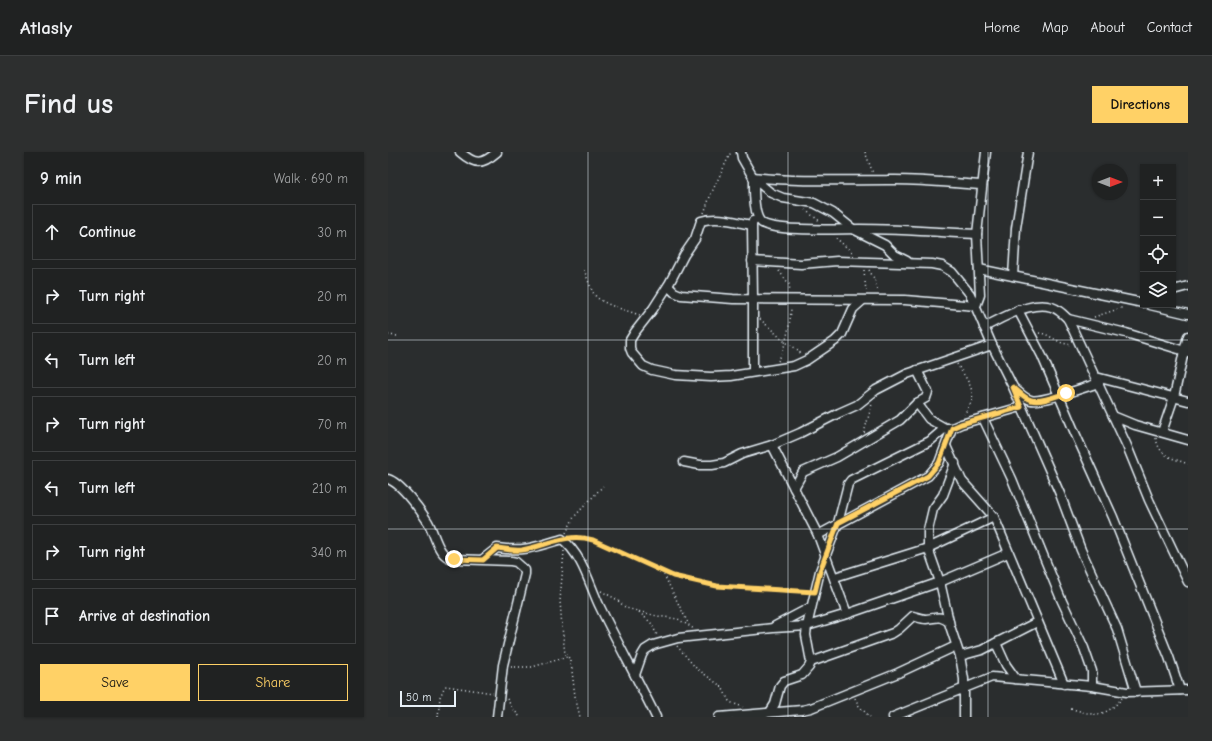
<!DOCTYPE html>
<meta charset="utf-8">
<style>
body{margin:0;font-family:"Comic Neue",sans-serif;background:#2d2f2f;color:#f1f3f6}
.controls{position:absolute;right:12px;top:12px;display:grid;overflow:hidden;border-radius:0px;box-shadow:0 1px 3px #0004}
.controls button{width:36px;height:36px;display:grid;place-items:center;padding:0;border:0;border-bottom:1px solid #3d3f40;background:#202222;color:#f1f3f6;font:20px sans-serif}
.compass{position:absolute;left:704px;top:12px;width:36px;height:36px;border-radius:50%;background:#202222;box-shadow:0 1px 3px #0004;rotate:90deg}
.scale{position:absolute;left:12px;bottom:10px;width:56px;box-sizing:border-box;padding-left:4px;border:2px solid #e8f1f8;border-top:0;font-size:11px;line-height:14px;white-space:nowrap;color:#e8f1f8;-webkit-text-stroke:3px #2a2d2e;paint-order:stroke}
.stop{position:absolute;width:12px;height:12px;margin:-9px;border:3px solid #ffd166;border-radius:50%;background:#fff}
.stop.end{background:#ffd166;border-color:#fff;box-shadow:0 1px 4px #0008}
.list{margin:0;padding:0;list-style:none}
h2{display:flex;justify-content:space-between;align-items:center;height:52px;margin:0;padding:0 16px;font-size:17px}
h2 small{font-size:13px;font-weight:400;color:#a2a4a5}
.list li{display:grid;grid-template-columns:26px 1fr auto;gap:12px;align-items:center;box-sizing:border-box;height:56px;margin:0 8px 8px;padding:0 8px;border:1px solid #3d3f40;border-radius:0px}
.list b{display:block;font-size:15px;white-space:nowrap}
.list em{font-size:13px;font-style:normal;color:#a2a4a5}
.actions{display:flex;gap:8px;padding:12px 16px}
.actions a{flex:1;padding:9px 0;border:1px solid #ffd166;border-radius:0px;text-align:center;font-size:14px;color:#ffd166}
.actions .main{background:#ffd166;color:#111}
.icon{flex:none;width:22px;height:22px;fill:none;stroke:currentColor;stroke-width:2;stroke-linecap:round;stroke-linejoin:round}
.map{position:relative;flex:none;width:800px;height:565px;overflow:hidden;border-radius:0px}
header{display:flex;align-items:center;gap:24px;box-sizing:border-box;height:56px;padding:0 20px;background:#202222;border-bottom:1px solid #3d3f40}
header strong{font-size:19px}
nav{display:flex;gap:22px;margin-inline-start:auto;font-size:14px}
.intro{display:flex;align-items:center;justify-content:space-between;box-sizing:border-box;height:96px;padding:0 24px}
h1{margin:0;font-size:28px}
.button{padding:10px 18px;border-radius:0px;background:#ffd166;color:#111;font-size:14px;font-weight:700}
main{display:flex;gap:24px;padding:0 24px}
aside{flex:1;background:#202222;border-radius:0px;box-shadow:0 1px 3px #0004}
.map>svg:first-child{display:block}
</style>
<header>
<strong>Atlasly</strong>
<nav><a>Home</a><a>Map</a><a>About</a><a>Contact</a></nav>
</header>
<div class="intro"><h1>Find us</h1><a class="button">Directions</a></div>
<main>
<aside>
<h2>9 min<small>Walk · 690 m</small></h2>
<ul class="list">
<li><svg class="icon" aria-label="ahead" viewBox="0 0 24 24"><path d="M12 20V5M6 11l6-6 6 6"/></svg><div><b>Continue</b></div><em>30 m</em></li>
<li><svg class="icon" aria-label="right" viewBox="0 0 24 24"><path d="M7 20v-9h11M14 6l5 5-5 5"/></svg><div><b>Turn right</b></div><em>20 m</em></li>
<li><svg class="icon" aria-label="left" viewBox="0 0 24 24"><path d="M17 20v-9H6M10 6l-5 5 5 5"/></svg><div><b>Turn left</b></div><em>20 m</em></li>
<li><svg class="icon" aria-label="right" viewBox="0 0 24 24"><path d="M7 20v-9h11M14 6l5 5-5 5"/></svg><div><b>Turn right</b></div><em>70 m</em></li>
<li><svg class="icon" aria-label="left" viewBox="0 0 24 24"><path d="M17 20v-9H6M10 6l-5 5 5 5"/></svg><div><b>Turn left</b></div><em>210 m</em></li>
<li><svg class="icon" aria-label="right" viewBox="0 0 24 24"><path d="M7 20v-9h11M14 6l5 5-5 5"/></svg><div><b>Turn right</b></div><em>340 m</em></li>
<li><svg class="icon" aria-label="arrive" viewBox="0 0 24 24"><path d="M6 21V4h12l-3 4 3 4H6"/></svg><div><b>Arrive at destination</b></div></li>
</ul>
<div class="actions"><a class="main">Save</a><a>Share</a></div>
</aside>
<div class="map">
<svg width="800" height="565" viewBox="0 0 800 565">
<rect width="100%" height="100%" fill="#2a2d2e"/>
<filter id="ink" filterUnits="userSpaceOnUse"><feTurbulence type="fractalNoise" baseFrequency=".025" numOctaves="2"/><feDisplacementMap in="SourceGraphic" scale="8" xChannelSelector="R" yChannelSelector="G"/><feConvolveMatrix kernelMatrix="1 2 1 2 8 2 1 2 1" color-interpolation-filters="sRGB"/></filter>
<g filter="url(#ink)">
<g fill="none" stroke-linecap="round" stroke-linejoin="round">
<defs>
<g id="street">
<path d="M72 0C87 13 94 13 109 0"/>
<polyline points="353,0 354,6 366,27 383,41 395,46 426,51 445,61 465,77 497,93 507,103 519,109"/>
<path d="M365 25C410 30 454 28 499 28 531 27 562 31 594 33"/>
<path d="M366 27C366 38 365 64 374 71 387 80 452 77 471 77 510 77 550 80 589 82"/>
<polyline points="365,69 364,73 365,147 365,220"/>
<path d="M364 73C347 70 330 64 313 69L307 87 296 103 281 132 265 157 247 180 242 188V196L244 201 255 214 264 218 287 223 323 225 343 224 406 214 419 208 447 189 454 182 465 157 474 149"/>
<polyline points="364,109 413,112 449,109 544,112 554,114 564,120 582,142 604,193 625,235 672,342 693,398 729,477 748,540"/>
<polyline points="591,117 755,151"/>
<polyline points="625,124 628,76 640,0"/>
<polyline points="280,134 286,140 293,143 345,147 517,148 588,154 592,143 589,82 598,0"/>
<polyline points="785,138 800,134"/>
<polyline points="762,153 800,162"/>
<polyline points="630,158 654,204 687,281 725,365 781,505 792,538"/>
<polyline points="680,167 738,181 800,200"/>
<path d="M596 175C615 166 651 143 671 159 674 161 677 164 680 167L739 294 761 348 800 430"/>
<polyline points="708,225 800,249"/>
<path d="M627 237C632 241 637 247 643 248 654 251 697 235 711 231"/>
<polyline points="529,251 541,267 557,276"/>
<polyline points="725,264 747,273 800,288"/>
<polyline points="595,266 624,327 673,447 696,496 704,519 704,534"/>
<polyline points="774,280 786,245 796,199 800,184"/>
<polyline points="384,293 430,383 459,462"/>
<polyline points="558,294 574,329 606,365 676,532"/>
<polyline points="296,310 312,313 324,313 336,311 354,302 384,293 412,281 451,261 469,253 488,238 519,222 604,193"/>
<polyline points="567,311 555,343 545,357 540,378 540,396 552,430 562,474 572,504 576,527 576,565"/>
<path d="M0 327C13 331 33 359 40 370 47 382 50 406 66 407L123 409 128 410 137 418V422L115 513 109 565"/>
<polyline points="406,336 415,320 449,305 512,268 529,251 538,246 540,240 529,218"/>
<polyline points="430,383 540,324 551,311 564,276 573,272 633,255"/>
<path d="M95 407 109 396C136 400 148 395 174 387 195 404 201 432 212 455 230 492 250 528 268 565"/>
<polyline points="447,425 540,396 606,365"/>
<polyline points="387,474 423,455"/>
<polyline points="608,491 618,513 628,527"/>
<polyline points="572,504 594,498 649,470"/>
<path d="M423 510 505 481 511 477 525 464C529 465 534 467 538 467 550 466 551 463 561 470"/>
<polyline points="247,523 254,503 257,498 265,493 290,486 385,476 419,474 459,462 552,430 620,401"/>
<polyline points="382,560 387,552 392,534 396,529 414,523 421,515 423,510 418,483 419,474 432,419 450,371 460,332 463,328 542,289 557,276 564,276"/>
<polyline points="331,565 414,558 423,556 510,521 568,494"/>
<polyline points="505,565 604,525 704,534 739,540 800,538"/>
</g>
</defs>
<use href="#street" stroke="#e8f1f8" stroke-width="11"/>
<g stroke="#e8f1f8" stroke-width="1.5" stroke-dasharray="1 3" stroke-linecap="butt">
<polyline points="477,0 485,21"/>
<polyline points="417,58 433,70"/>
<polyline points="316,61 323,42 343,0"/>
<polyline points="448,86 466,102"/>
<path d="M196 118C199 125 202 135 206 142 212 152 240 159 252 163"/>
<polyline points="476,118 478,140"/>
<polyline points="481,118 487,128 490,140"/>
<polyline points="391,119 401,132 402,139"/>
<polyline points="706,165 736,155"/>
<polyline points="372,167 396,189 410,198 413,202"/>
<polyline points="651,181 657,182 674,191 684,193"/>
<polyline points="0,183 10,184"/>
<path d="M390 209C397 198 403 169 403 155"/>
<path d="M569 212C575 222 587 236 584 248 582 253 579 258 576 262"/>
<polyline points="476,281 484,252"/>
<path d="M768 286C771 305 785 306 800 312"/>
<polyline points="178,381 186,365 215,334"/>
<polyline points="184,385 196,385 205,388 285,424 329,434 419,440"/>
<polyline points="176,399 172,449 174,475 177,502 183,508 183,511 187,544 192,565"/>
<polyline points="274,419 301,473"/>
<polyline points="213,439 228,447 238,456 269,464 290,467 306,477"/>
<polyline points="251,460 263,471 270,485"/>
<polyline points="289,494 308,516 334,535 341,549 344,551 355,555"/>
<polyline points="123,515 144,515 179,505"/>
<polyline points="467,546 471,554 482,565"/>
<polyline points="119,547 125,557 132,565"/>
<path d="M683 557C690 558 697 561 704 562 716 564 728 554 734 546"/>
<polyline points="50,565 52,545 56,536 58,534 105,541"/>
</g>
<use href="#street" stroke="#2a2d2e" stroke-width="8"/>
</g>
</g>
<g fill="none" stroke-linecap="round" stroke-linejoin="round" filter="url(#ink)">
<path stroke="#ffd166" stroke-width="5" d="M66 407 95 408 109 396C117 397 125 399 134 398 159 394 178 380 205 388L285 424 329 434 427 440 432 419 450 371 540 324 551 311 564 276 573 272 633 255 625 235C630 239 636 246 643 248 653 251 668 244 678 241"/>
</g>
<path fill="none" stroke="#e8f1f8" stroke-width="1" stroke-opacity="0.55" d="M200 0V565M400 0V565M600 0V565M0 188H800M0 377H800"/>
</svg>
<div class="controls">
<button>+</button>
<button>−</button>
<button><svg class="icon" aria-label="locate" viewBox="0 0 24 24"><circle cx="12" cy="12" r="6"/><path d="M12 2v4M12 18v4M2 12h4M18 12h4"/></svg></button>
<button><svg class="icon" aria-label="layers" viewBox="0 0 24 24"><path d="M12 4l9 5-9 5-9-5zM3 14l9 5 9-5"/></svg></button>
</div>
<svg class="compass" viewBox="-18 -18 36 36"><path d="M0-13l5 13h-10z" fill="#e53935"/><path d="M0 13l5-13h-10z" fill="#a2a4a5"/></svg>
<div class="scale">50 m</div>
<div class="stop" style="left:678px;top:241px"></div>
<div class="stop end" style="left:66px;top:407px"></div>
</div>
</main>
